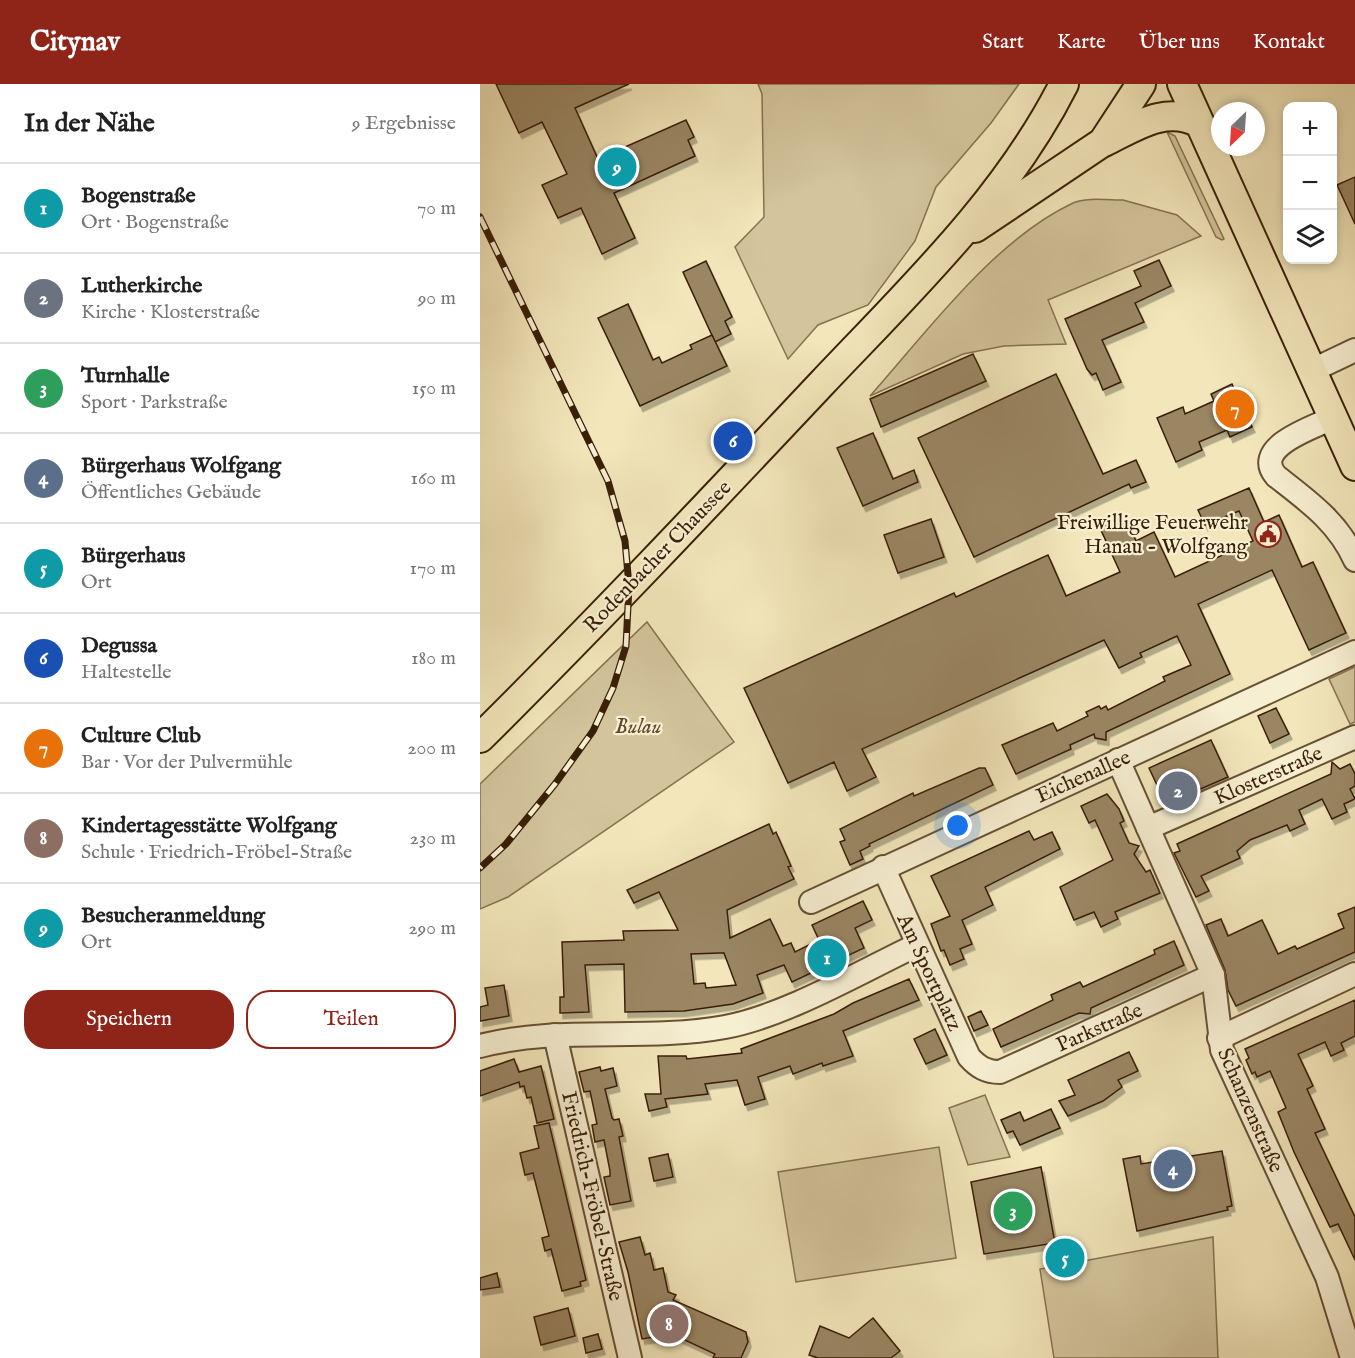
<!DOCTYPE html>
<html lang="de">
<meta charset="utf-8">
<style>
body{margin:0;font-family:"IM FELL English",serif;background:#f2f2f2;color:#222}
.controls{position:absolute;right:18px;top:18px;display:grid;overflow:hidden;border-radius:12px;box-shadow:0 3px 9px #0003}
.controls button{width:54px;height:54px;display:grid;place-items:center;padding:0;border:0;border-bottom:2px solid #e0e0e0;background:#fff;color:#222;font:30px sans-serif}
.compass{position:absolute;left:731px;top:18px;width:54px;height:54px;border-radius:50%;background:#fff;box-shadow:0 3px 9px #0003;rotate:205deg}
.you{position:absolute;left:478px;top:742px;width:21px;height:21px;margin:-15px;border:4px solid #fff;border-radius:50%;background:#1a73e8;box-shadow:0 0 0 9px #1a73e833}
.badge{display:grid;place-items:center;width:39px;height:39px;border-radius:50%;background:#8f2418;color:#fff;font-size:20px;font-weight:700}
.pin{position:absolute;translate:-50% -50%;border:3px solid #fff;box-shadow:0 2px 6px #0006}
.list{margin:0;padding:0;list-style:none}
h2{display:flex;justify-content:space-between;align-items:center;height:78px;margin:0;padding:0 24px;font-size:26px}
h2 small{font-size:20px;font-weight:400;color:#767676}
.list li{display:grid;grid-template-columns:39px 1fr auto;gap:18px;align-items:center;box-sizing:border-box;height:90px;padding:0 24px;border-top:2px solid #e0e0e0}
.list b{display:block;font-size:22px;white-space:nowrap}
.list p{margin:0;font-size:20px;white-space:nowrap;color:#767676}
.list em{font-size:20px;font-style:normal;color:#767676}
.actions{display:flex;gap:12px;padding:18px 24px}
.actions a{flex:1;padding:14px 0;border:2px solid #8f2418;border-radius:24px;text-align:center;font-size:21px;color:#8f2418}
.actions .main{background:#8f2418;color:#fff}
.icon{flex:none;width:33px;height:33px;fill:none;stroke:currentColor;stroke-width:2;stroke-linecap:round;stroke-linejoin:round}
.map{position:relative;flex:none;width:875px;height:1274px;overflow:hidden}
header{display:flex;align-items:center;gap:36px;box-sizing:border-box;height:84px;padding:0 30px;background:#8f2418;color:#fff}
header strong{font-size:28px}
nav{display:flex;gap:33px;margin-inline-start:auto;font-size:21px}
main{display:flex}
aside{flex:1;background:#fff}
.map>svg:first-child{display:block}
</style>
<header>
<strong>Citynav</strong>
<nav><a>Start</a><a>Karte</a><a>Über uns</a><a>Kontakt</a></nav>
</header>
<main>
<aside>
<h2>In der Nähe<small>9 Ergebnisse</small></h2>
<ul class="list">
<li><span class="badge" style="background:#0f9aa8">1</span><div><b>Bogenstraße</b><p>Ort · Bogenstraße</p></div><em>70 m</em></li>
<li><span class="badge" style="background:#6b7280">2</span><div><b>Lutherkirche</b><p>Kirche · Klosterstraße</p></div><em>90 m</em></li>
<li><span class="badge" style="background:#2e9e5b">3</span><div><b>Turnhalle</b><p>Sport · Parkstraße</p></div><em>150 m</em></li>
<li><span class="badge" style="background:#5c6f8a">4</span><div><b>Bürgerhaus Wolfgang</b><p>Öffentliches Gebäude</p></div><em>160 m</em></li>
<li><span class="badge" style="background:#0f9aa8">5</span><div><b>Bürgerhaus</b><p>Ort</p></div><em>170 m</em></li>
<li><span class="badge" style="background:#1a4fb4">6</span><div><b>Degussa</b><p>Haltestelle</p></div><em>180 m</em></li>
<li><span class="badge" style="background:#e8710a">7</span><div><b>Culture Club</b><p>Bar · Vor der Pulvermühle</p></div><em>200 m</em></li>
<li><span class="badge" style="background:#8d6e63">8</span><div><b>Kindertagesstätte Wolfgang</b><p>Schule · Friedrich-Fröbel-Straße</p></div><em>230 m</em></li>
<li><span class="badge" style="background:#0f9aa8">9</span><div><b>Besucheranmeldung</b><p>Ort</p></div><em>290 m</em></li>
</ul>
<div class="actions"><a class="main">Speichern</a><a>Teilen</a></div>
</aside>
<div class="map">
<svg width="875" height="1274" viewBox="0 0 875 1274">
<defs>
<filter id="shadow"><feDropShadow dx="3" dy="5.5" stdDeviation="0" flood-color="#0004"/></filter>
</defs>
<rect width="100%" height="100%" fill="#f2e6ba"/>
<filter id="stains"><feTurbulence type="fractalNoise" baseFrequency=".00333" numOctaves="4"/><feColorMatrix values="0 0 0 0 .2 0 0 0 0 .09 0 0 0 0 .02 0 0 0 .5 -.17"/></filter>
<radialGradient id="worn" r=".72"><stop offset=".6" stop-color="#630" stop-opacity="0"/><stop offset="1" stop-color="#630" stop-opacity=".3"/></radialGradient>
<g fill="#d3c49c" stroke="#867252" stroke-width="1.5">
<polygon points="278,0 539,0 511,39 456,103 435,157 388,221 338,241 308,275 255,163 284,133 282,10"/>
<polygon points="687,48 695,52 744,155 742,156 736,153"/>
<path d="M643 116 697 131 721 152 568 216 586 260 524 262 483 270 390 312C447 248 514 156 593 119 605 113 629 116 643 116Z"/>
<polygon points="167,538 254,658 28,813 0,825 0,700"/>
<polygon points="875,583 875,638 870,640 849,595"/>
<polygon points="505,1011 530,1073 488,1081 469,1024"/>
<polygon points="459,1063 476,1174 316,1198 298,1088"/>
<polygon points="733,1153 738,1274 574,1274 560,1185"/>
</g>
<g fill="#9a8664" stroke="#3a1f07" stroke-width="1.5" fill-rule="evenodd" filter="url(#shadow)">
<polygon points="16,0 149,0 95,24 118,75 206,36 214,53 208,56 215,72 134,109 155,154 122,170 101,124 78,134 62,101 87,90 62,38 39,49"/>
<polygon points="875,93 875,140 857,101"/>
<polygon points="679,176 691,202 655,219 664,238 622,256 641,298 623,306 616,289 612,291 607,285 585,235 661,202 654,187"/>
<polygon points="226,177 252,233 245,237 251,250 235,258 203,188"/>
<polygon points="148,220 173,276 179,273 182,279 212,265 210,261 232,251 247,282 160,322 118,234"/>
<polygon points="493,270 506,297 401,343 390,315"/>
<polygon points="576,290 623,390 656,376 666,398 651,404 649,400 494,473 438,354"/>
<polygon points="752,300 772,343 750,353 747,346 719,358 722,366 696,378 677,334 703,323 705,330 734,317 731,310"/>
<polygon points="393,349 413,395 434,386 438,398 383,422 357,364"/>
<polygon points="769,404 784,438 799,431 822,483 833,478 866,549 829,566 792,486 718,520 750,590 626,648 626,656 615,654 614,650 590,661 591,665 536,690 522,661 573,639 577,647 608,632 606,628 619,622 621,625 626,622 628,626 685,597 683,593 711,581 697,552 660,569 662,573 639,584 624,556 382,665 396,693 367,707 354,678 308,699 264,604 474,509 476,513 568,471 586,512 640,488 620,444 641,434 646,444 650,443 656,457 674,448 695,493 773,457 759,427 725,441 718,426"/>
<polygon points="451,435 464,473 418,489 404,451"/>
<polygon points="796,624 809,650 790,659 778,632"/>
<polygon points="731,656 748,693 686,720 669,684"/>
<polygon points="852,678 860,685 870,680 875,690 875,702 870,705 875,715 864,720 867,728 852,735 842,715 819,726 825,740 810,747 807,741 770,756 757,767 760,774 721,792 729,807 716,813 694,769 700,767 697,760 851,690"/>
<polygon points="499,684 505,684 513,701 389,760 390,762 380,767 383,775 370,781 360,758 365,756 360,745 433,709 434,712"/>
<polygon points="627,710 639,725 644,737 640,739 649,759 659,762 654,770 666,788 670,786 680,809 635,828 638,835 621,843 614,828 594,836 580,803 633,776 615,736 609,739 601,722"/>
<path d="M289 740 293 750 296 748 311 782 308 783 314 795 247 826 250 854 290 835 303 862 311 859 315 868 339 856 332 841 383 817 392 836 375 844 384 864 312 898 304 881 277 891 283 909 253 920 204 927 145 928 144 880 105 881 109 928 80 929V913H84L82 858 144 856 143 847 198 846 179 808 154 819 147 806ZM240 869H244L256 901 226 904 225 899 214 900 211 870Z"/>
<polygon points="549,747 554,756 572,748 580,765 505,803 513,821 482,836 492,860 480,865 484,875 470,881 464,866 461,867 451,840 470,832 451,792"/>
<polygon points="875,823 875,868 756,922 748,906 745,886 726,841 741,835 748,852 782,836 798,870 815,862 817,865 864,844 858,830"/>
<polygon points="694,857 704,881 611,924 610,930 599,929 521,963 513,945 573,916 571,911 600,898 603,903 675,870 674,866"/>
<polygon points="429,895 439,916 363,947 373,972 343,982 342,979 313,990 310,982 278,993 285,1015 265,1021 257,996 225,1000 228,1010 185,1015 187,1023 169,1027 165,1010 181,1010 178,972 206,972 207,975 262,969 261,965 354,930 373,919"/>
<polygon points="24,901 29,932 0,937 0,923 8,921 5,904"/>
<polygon points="875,916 875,952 861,959 864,966 851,972 845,958 818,970 833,1002 827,1005 845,1045 835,1049 875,1133 875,1176 858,1140 850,1143 814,1068 798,1028 806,1024 790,987 777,993 775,988 772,990 766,976 769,974 765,965"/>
<polygon points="501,927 508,941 494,947 488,933"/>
<polygon points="455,945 467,971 446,980 434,955"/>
<polygon points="649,968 658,987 638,996 642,1003 623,1017 588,1032 579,1017 595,1011 588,996"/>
<polygon points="34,975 39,988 61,982 74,1035 57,1039 51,1013 47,1014 44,1002 40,1003 39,998 0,1012 0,987"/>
<polygon points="120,983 121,987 133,984 137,1002 125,1005 132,1034 134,1036 139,1035 143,1052 139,1053 151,1117 130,1121 124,1093 130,1092 130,1087 124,1056 115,1058 112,1041 117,1040 110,1007 104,1008 99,988"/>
<polygon points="571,1025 580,1044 540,1061 533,1047 527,1049 521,1036 540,1028 544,1037"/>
<polygon points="69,1039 106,1196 100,1198 101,1202 82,1207 71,1165 65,1167 62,1154 69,1152 53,1089 45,1091 40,1069 59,1064 54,1042"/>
<polygon points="742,1067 752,1122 747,1123 748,1126 657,1147 643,1075 660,1072 661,1080"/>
<polygon points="188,1070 193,1093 174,1097 169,1074"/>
<polygon points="561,1083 575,1159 504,1170 491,1098"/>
<polygon points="160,1153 165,1171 170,1169 174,1186 183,1184 188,1208 196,1211 193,1216 266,1248 268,1258 261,1274 233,1274 235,1270 192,1250 162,1255 148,1188 139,1158"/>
<polygon points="17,1189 20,1203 0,1206 0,1194"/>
<polygon points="88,1224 95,1252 61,1261 54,1233"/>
<polygon points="393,1234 420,1267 411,1274 338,1274 329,1271 340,1242 369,1254"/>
<polygon points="118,1250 122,1265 106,1269 103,1254"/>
</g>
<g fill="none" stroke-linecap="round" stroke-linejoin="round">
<defs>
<g id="minor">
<polyline points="833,286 875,266"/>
<path d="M853 334C834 343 771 363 796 392 828 417 858 438 875 476"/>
<polyline points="638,676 733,891 742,966 847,1193 872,1274"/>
<polyline points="668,744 875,653"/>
<path d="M403 783 489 973C498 983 506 988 520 988L733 891"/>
<polyline points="331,818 875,568"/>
<polyline points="75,951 150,1274"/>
<polyline points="739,954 875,890"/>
<path d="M0 962C80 941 164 958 245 943 305 932 380 888 437 861"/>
</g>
<g id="major">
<polyline points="702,0 875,382"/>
<path d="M624 58C655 43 686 21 719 39"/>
<polyline points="495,144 623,58 661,0"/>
<path d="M0 654C117 538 230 418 343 298 430 206 526 115 584 0"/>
</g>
</defs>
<use href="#minor" stroke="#685134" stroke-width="26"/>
<use href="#major" stroke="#3a1f07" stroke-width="32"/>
<use href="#minor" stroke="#f7efd2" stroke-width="22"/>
<use href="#major" stroke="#f2e6ba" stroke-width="28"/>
<defs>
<polyline id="rail" points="0,133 128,397 145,457 149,502 146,562 133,604 113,647 75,700 26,760 0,784"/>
</defs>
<use href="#rail" stroke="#3a1f07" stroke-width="7"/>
<use href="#rail" stroke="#f7efd2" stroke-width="4.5" stroke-dasharray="14" stroke-linecap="butt"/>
</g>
<defs>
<symbol id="civic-ring" viewBox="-11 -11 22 22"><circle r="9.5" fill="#f7efd2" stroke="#8f2418" stroke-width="1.5"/><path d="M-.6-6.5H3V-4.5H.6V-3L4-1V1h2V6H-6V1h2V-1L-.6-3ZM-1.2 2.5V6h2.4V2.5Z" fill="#8f2418"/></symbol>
</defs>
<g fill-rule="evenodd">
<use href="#civic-ring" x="773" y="435" width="30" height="30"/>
</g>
<g text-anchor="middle" stroke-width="4.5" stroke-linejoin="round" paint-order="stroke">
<g font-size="21" fill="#3a1f07" stroke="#f7efd2" text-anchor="end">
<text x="768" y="445">Freiwillige Feuerwehr<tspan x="768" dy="24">Hanau - Wolfgang</tspan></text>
</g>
<g font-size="21" fill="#3a1f07" stroke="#f7efd2">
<text transform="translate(177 472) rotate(-46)" y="7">Rodenbacher Chaussee</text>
<text transform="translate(788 691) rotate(-24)" y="7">Klosterstraße</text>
<text transform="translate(603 692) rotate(-24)" y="7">Eichenallee</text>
<text transform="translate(450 888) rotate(65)" y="7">Am Sportplatz</text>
<text transform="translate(619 943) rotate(-24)" y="7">Parkstraße</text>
<text transform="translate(771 1026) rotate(66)" y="7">Schanzenstraße</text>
<text transform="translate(113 1112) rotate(77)" y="7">Friedrich-Fröbel-Straße</text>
</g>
<g font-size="21" font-style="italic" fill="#60482c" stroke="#f7efd2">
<text x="158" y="649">Bulau</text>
</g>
</g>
<rect width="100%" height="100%" filter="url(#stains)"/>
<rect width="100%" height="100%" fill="url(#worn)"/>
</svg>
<div class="controls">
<button>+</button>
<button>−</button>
<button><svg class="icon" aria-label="layers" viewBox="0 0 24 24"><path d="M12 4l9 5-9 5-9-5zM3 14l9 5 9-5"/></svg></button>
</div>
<svg class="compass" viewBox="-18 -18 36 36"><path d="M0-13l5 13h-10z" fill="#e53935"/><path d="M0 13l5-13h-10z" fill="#767676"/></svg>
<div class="you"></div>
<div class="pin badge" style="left:347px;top:874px;background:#0f9aa8">1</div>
<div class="pin badge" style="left:698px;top:707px;background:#6b7280">2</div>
<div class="pin badge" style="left:533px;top:1127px;background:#2e9e5b">3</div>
<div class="pin badge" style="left:693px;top:1085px;background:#5c6f8a">4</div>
<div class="pin badge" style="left:585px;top:1174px;background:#0f9aa8">5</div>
<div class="pin badge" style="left:253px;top:357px;background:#1a4fb4">6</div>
<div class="pin badge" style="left:755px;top:325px;background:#e8710a">7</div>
<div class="pin badge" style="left:189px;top:1240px;background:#8d6e63">8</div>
<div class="pin badge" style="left:137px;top:83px;background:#0f9aa8">9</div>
</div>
</main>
